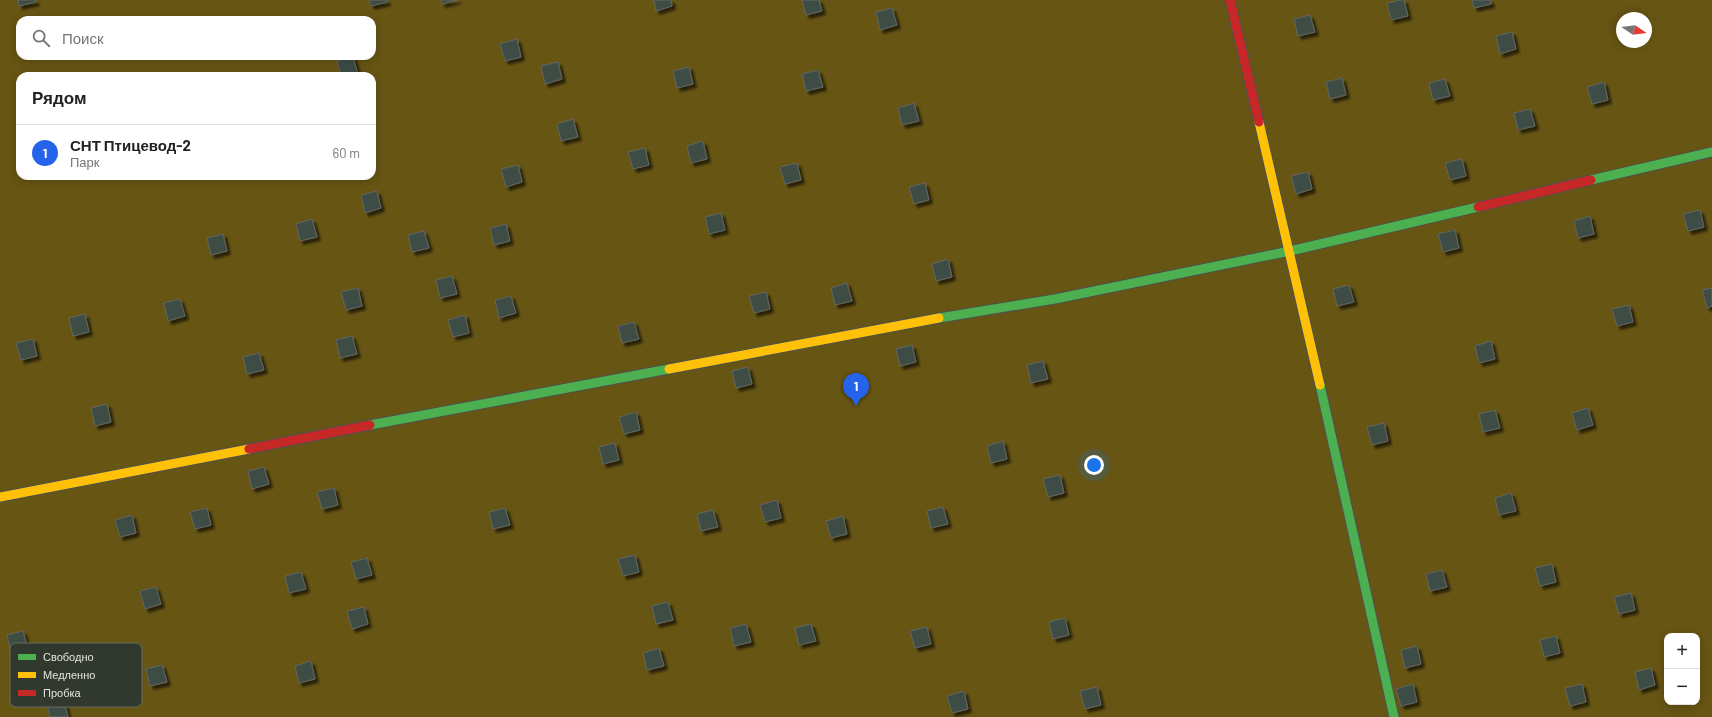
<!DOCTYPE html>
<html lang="ru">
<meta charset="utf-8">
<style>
:root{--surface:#fff;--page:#f2f2f2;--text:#202124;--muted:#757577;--line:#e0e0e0;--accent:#2563eb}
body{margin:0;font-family:Barlow,sans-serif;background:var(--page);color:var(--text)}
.controls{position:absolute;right:12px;bottom:12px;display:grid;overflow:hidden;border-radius:8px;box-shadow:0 2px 10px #0003}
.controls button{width:36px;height:36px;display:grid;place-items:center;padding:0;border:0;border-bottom:1px solid var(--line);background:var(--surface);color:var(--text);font:20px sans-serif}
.compass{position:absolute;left:1616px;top:12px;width:36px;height:36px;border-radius:50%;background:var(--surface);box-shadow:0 2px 10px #0003;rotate:103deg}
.you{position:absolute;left:1094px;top:465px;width:14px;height:14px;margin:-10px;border:3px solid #fff;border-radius:50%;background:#1a73e8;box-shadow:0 0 0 6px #1a73e833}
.badge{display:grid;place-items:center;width:26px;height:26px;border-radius:50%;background:var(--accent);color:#fff;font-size:13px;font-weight:700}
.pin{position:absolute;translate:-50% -33px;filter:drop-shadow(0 1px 2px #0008)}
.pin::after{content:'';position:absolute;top:21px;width:14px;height:12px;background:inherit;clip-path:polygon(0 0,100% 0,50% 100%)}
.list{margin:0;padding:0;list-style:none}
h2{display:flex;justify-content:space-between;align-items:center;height:52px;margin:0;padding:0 16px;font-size:17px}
h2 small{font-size:13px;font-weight:400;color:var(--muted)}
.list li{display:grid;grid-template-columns:26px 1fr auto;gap:12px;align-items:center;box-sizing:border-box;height:56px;padding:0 16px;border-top:1px solid var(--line)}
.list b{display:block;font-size:15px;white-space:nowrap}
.list p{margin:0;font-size:13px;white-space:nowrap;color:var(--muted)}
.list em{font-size:13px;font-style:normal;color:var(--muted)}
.icon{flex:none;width:22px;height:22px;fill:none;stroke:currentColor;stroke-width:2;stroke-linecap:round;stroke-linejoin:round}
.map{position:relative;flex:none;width:1712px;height:717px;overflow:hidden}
.search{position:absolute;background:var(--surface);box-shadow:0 2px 10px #0003;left:16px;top:16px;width:360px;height:44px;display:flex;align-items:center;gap:10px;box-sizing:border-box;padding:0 14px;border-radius:12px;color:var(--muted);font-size:15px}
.panel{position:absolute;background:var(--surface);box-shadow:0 2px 10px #0003;left:16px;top:72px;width:360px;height:108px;border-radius:12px}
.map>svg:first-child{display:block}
.green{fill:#675514;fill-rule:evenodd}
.building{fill:#3e4e45;stroke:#626662;filter:url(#shadow)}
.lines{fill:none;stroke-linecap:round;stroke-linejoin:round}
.fast-casing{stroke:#4e514d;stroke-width:11}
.slow-casing{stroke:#4e514d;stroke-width:11}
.jam-casing{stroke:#4e514d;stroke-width:11}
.fast{stroke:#4caf50;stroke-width:9}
.slow{stroke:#ffc107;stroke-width:9}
.jam{stroke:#c62828;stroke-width:9}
.key{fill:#31382e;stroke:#666c63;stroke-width:1}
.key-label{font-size:11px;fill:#e0e5de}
</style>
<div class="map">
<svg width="1712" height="717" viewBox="0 0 1712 717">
<defs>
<filter id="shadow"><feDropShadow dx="3.5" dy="3.5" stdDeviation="1" flood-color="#0009"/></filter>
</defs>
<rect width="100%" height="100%" fill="#323630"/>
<path class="green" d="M0,0H1712V717H0ZM1622,18H1646V42H1622ZM20,20H372V56H20ZM20,76H372V176H20ZM1667,636H1697V702H1667Z"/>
<path class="building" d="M18,0H35L36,2L19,6Z
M369,0H387V2L371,6Z
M441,0H458L442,4Z
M654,0H671L672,6L656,11Z
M802,0H819L822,11L806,15Z
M1400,0H1404L1408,16L1391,20L1387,3Z
M1472,0H1490L1491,4L1474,8Z
M892,8L897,25L880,30L876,12Z
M1310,15L1315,32L1298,36L1294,19Z
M1512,32L1516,49L1500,54L1496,36Z
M517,39L521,57L505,61L500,44Z
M353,57L358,74L341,76L337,61Z
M558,62L562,79L545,84L541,66Z
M689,67L693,84L677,88L673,71Z
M818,70L823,87L806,91L802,74Z
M1342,78L1346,95L1330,99L1326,82Z
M1445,79L1450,96L1433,100L1429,83Z
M1604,82L1608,100L1592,104L1587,87Z
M914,103L919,121L902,125L898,108Z
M1530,109L1535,126L1518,130L1514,113Z
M573,119L578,137L561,141L557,124Z
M703,141L707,159L691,163L687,146Z
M645,148L649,165L633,169L628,152Z
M1462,159L1466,176L1450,180L1445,163Z
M797,163L801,180L785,184L780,167Z
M518,165L522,182L506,187L501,169Z
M1308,172L1312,189L1296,194L1291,176Z
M925,183L929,200L914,204L909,187Z
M377,191L381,208L365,213L361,195Z
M1700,210L1704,227L1688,231L1683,214Z
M721,213L725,230L709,234L705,217Z
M1590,216L1594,234L1578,238L1574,221Z
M312,219L317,237L300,241L296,224Z
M506,224L510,241L494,245L490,228Z
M1455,230L1459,248L1443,252L1438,234Z
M424,231L429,248L412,252L408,235Z
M223,234L227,251L211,255L207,238Z
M948,259L952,277L936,281L932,264Z
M452,276L457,294L440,298L436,280Z
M847,283L852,301L835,305L831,288Z
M1349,285L1354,302L1337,306L1333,289Z
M358,288L362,306L346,310L341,292Z
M1712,288V306L1707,308L1702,290Z
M766,292L770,309L754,313L749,296Z
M511,296L516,313L499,318L495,300Z
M180,299L185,316L168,321L164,303Z
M1629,305L1633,322L1617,326L1612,309Z
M85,314L89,332L73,336L69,318Z
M465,315L469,333L453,337L448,320Z
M634,322L639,339L622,343L618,326Z
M352,336L357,354L340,358L336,340Z
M33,339L37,356L21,360L16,343Z
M1491,341L1495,359L1479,363L1475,346Z
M912,345L916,362L900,366L896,349Z
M259,353L264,370L247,374L243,357Z
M1043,361L1048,379L1031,383L1027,365Z
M748,367L752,384L736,388L732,371Z
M107,404L111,422L95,426L91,408Z
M1588,408L1593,425L1577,430L1572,413Z
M1495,410L1500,428L1483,432L1479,414Z
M636,412L640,430L624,434L619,417Z
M1384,423L1388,441L1372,445L1367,427Z
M1003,441L1007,459L991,463L987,446Z
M615,443L619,460L603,464L599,447Z
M264,467L269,484L252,489L248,471Z
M1060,475L1064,493L1048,497L1043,479Z
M334,488L338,505L322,509L317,492Z
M1511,493L1516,511L1499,515L1495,498Z
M777,500L781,518L765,522L760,505Z
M943,507L948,524L931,528L927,511Z
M207,508L211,525L195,529L190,512Z
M505,508L510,525L493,529L489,512Z
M713,510L718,527L701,531L697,514Z
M132,515L136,533L120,537L115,520Z
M843,516L847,534L831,538L826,521Z
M635,555L639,572L623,576L618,559Z
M367,558L372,575L356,579L351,562Z
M1552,564L1556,582L1540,586L1535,568Z
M1442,570L1447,587L1430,591L1426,574Z
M301,572L306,589L289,593L285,576Z
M156,587L161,604L145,609L140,591Z
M1631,593L1635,610L1619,614L1614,597Z
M668,602L673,620L656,624L652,606Z
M364,607L368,624L352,629L347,611Z
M1065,618L1069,635L1053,639L1049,622Z
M746,624L751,642L734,646L730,628Z
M811,624L816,641L799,645L795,628Z
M927,627L931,644L915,648L910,631Z
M23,631L28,649L11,653L7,635Z
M1556,636L1560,653L1544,657L1540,640Z
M1417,646L1421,664L1405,668L1401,650Z
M659,648L664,666L647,670L643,653Z
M311,661L315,679L299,683L295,666Z
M162,665L167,682L150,686L146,669Z
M1651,668L1655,685L1639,690L1635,672Z
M1413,684L1417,702L1401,706L1396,689Z
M1582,684L1586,702L1570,706L1565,688Z
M1097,687L1101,705L1085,709L1080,691Z
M964,691L968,709L952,713L947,696Z
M64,701L68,717H50L47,705Z"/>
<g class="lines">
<g class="fast-casing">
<path id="fast" d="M1591,180L1712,152
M939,318L1055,299L1290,251L1478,207
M1320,385L1394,717
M370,425L669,369"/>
</g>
<g class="slow-casing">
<path id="slow" d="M1259,122L1320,385
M669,369L939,318
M0,497L249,449"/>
</g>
<g class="jam-casing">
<path id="jam" d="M1230,0L1259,122
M1478,207L1591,180
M249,449L370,425"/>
</g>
<use href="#fast" class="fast"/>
<use href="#slow" class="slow"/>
<use href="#jam" class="jam"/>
</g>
<rect x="10" y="643" width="132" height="64" rx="6" class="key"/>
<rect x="18" y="654" width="18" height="6" fill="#4caf50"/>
<rect x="18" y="672" width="18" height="6" fill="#ffc107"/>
<rect x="18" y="690" width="18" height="6" fill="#c62828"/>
<g class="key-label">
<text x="43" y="661">Свободно</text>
<text x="43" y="679">Медленно</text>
<text x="43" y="697">Пробка</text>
</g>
</svg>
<div class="controls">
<button>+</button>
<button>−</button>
</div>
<svg class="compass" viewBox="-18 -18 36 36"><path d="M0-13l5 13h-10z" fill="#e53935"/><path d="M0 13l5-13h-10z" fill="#757577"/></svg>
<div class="you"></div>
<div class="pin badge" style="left:856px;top:406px">1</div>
<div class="search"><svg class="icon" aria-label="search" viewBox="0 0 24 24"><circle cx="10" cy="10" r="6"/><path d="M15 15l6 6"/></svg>Поиск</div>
<section class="panel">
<h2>Рядом<small></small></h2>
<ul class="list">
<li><span class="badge">1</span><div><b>СНТ Птицевод-2</b><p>Парк</p></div><em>60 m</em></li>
</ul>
</section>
</div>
